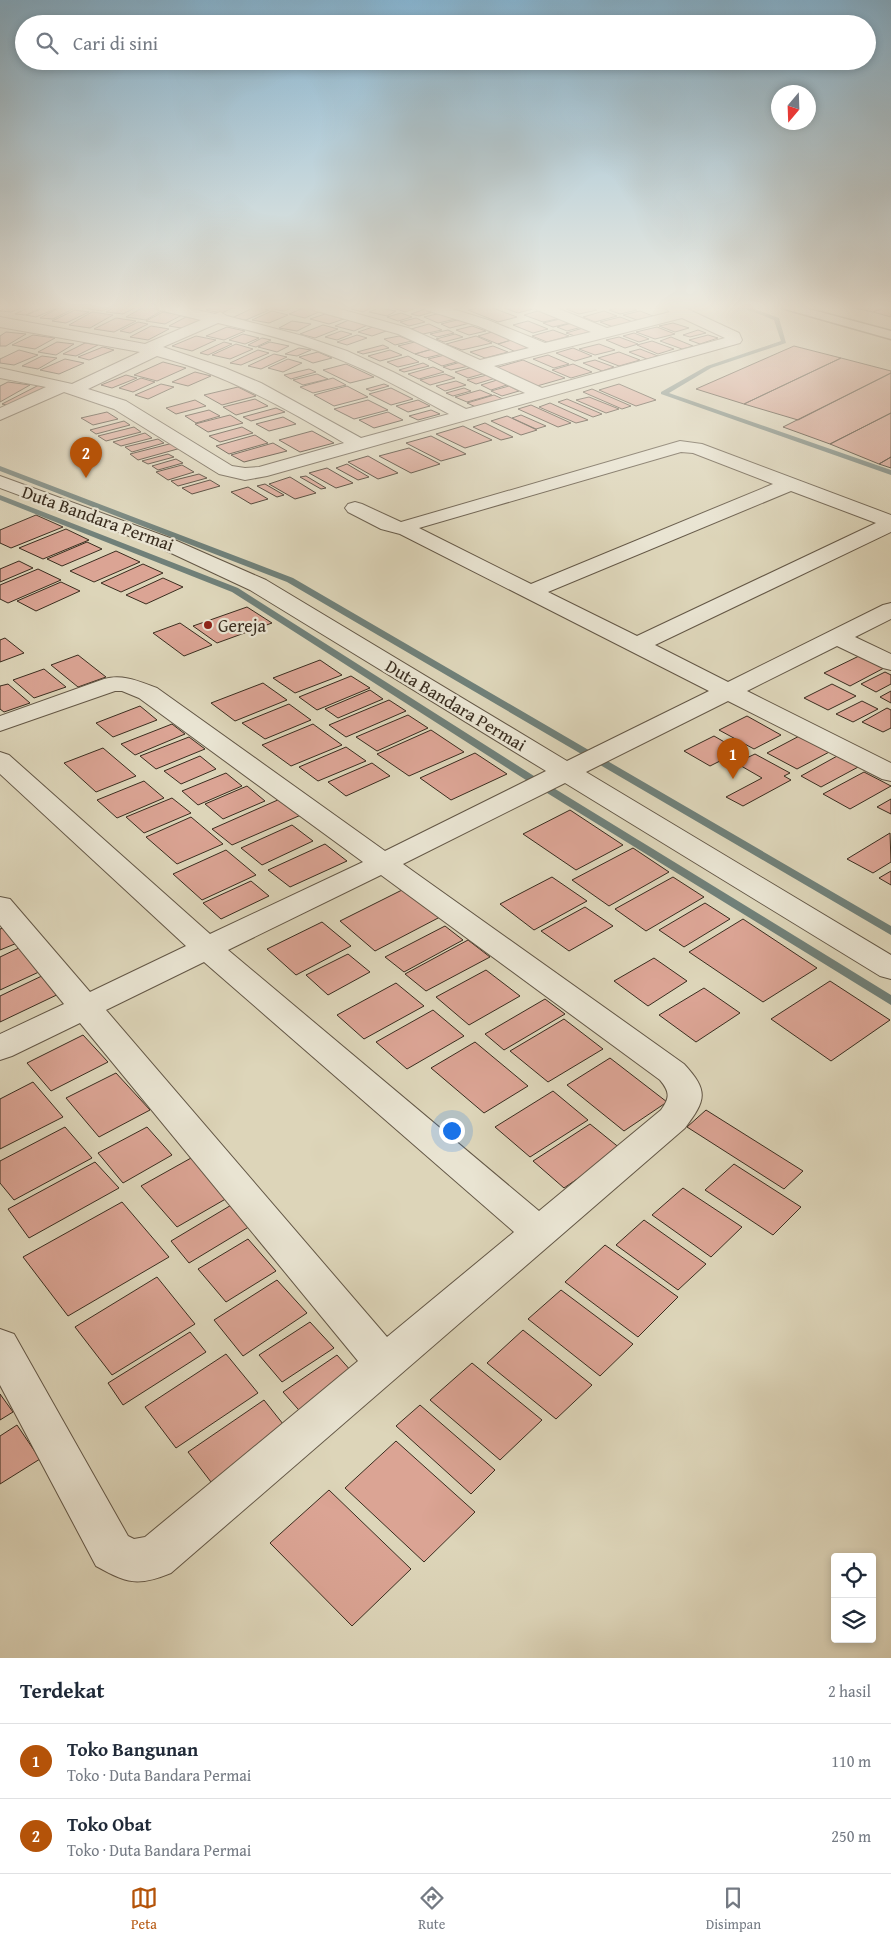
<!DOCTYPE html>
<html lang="id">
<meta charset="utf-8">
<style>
:root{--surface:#fff;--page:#f2f2f3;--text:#1f2937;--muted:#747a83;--line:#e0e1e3;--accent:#b45309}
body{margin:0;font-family:"Gentium Book Plus",serif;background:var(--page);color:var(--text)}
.controls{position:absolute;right:15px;bottom:15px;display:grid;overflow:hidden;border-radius:5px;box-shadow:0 2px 8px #0003}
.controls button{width:45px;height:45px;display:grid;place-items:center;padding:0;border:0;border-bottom:1px solid var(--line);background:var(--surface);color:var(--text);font:25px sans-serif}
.compass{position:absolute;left:771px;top:85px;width:45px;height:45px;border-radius:50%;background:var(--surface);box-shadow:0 2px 8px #0003;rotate:199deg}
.you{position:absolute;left:451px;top:1130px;width:18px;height:18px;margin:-12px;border:4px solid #fff;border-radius:50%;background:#1a73e8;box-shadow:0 0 0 8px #1a73e833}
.badge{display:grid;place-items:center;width:32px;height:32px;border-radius:50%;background:var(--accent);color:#fff;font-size:16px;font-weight:700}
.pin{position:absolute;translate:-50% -41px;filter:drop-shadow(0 1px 2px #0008)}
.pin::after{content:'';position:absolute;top:26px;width:18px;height:15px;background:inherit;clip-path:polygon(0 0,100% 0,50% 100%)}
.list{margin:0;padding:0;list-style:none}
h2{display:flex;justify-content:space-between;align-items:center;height:65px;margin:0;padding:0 20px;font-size:21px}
h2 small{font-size:16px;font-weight:400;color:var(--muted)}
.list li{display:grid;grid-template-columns:32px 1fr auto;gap:15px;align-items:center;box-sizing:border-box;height:75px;padding:0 20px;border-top:1px solid var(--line)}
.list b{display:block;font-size:19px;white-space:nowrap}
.list p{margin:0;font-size:16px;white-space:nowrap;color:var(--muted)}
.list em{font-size:16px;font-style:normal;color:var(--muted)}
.icon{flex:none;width:28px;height:28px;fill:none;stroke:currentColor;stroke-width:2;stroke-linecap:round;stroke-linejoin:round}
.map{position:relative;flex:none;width:891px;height:1658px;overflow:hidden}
.search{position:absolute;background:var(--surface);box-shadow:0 2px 8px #0003;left:15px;right:15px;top:15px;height:55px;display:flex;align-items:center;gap:12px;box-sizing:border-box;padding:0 18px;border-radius:28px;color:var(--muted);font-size:19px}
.sheet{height:215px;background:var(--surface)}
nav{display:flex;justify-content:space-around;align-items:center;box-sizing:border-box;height:70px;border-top:1px solid var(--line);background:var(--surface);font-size:14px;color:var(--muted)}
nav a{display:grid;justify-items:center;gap:2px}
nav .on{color:var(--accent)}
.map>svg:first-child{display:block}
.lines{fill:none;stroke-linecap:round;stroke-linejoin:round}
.stream{fill:#708079;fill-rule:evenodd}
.building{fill:#dba494;stroke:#3a2d1f}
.lane-casing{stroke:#635746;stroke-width:3}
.street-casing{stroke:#635746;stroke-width:2}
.lane{fill:#e9e4d2;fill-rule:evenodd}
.street{fill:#e9e4d2;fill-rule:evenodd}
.poi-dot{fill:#8f2418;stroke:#e9e4d2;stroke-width:2}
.labels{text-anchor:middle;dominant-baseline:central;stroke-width:4.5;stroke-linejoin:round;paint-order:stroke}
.street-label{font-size:18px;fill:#3a2d1f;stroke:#e9e4d2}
.poi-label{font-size:18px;fill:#3a2d1f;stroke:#e9e4d2;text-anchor:start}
</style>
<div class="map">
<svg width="891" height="1658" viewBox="0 0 891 1658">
<rect width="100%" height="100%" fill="#ddd5b9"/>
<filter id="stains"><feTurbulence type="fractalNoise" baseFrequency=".004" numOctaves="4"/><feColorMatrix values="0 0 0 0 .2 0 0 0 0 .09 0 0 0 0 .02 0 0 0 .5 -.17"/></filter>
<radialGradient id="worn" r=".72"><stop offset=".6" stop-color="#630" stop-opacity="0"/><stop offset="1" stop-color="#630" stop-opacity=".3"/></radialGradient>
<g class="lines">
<path class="stream" d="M741,307H749L779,318L786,343L711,368L669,393L891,470V475L661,394V392L707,366L781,341L774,320Z
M0,466L293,578L891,926V935L287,582L0,471Z
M0,495L238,588L534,776L891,995V1005L526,780L232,592L0,500Z"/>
</g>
<path class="building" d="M7,307H23L11,312L0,311Z
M30,307H43L26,315L15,314Z
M46,307H60L36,317L26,315Z
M60,307L73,309L53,319L40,318Z
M92,307H111L102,311L88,309Z
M115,307H136L123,314L106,312Z
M144,307L163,310L146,320L126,317Z
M213,307H234L222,313L206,310Z
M255,307L269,310L246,320L232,318Z
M262,307H294L284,311Z
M306,307L321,311L305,318L289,314Z
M355,307H373L363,312L351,309Z
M391,307H419L405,312Z
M482,307H490L517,317L498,322L468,310Z
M502,307H531L536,308L518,313Z
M576,307H588L597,310L579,314L566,309Z
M621,307H629L637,310L620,314L609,310Z
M850,307H886L873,312Z
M886,307H891V317L873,312Z
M379,308L396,311L387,316L369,312Z
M425,309L433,312L419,316L411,314Z
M75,310L89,312L66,323L52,321Z
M541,310L561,318L543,322L524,315Z
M272,311L288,315L269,323L252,320Z
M604,311L617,316L595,322L583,317Z
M640,311L653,316L637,320L623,315Z
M92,312L113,315L90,328L69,325Z
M163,312L182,315L165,324L146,321Z
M401,313L412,317L398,321L387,317Z
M441,313L456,319L438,323L424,317Z
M325,314L344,319L329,324L310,319Z
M186,317L204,321L187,329L169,326Z
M620,317L633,322L613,327L600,322Z
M116,318L136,321L114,332L94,329Z
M416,318L425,322L409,326L400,322Z
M351,319L370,324L354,331L335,326Z
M461,319L470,323L450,328L441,324Z
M560,319L570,323L553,327L543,323Z
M292,321L311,324L297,331L279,328Z
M528,321L548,329L533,333L513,325Z
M138,322L148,324L130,333L120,331Z
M572,323L582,327L567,331L557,327Z
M673,323L689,328L675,332L659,326Z
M429,324L442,330L423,334L411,329Z
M323,325L338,329L315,338L300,334Z
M379,325L392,329L372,336L358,332Z
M151,326L169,329L148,340L130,337Z
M472,326L486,331L469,335L456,330Z
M227,327L245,331L224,340L206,336Z
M657,327L675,334L655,339L636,332Z
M583,328L592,331L575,336L566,333Z
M448,330L454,333L437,337L430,334Z
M553,330L569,336L547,342L532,336Z
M698,330L706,333L690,337L683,335Z
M341,331L352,334L337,340L325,337Z
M6,332L26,334L6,346H0V336Z
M492,332L511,340L498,344L478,336Z
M634,333L649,339L639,342L623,336Z
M243,334L259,338L245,344L229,340Z
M455,334L463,337L444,342L436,339Z
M33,335L55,338L35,349L12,345Z
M357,335L367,338L347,345L337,342Z
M708,335L718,338L700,344L689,340Z
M196,336L216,340L192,351L172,346Z
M399,336L412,341L395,345L384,339Z
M476,336L492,343L462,350L446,344Z
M619,337L638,344L625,348L606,340Z
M671,337L693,346L682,349L660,341Z
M262,338L271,340L256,347L248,345Z
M515,339L534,347L516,352L498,344Z
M419,341L436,348L415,354L398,346Z
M652,341L674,349L658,354L637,345Z
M57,342L74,344L56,355L38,352Z
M224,342L232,344L208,355L200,353Z
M270,342L289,346L277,352L258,347Z
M85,343L98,345L76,356L63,354Z
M236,344L253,349L230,359L212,355Z
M599,344L615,350L595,355L579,349Z
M383,345L389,348L363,354L357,352Z
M493,346L508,352L485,358L470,352Z
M794,346L841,358L744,404L696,389Z
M103,347L114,350L89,360L78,357Z
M299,348L311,350L297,356L285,354Z
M436,348L447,353L426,358L415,354Z
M573,348L592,356L575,361L556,353Z
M640,349L658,356L647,359L629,352Z
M19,350L38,355L14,365L0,363V359Z
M258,350L269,353L241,365L230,363Z
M390,350L402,355L380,361L368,356Z
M318,352L332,358L313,363L299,357Z
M619,352L640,360L619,366L598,358Z
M274,354L287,357L261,369L248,366Z
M445,355L460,361L442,366L428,359Z
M548,355L569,364L554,368L533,359Z
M42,356L57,358L38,369L22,366Z
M408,356L419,362L398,367L387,362Z
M841,358L891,371V373L798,420L744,404Z
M65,359L84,363L59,374L40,370Z
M288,359L302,363L283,372L268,368Z
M523,360L565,378L537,386L495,368Z
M595,360L614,367L602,371L583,363Z
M163,362L186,368L157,381L134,375Z
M461,362L469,366L451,370L443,367Z
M423,363L429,366L404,372L399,370Z
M346,364L374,377L350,383L323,370Z
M573,364L592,372L571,378L552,370Z
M433,367L444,372L419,379L408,374Z
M473,367L486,373L468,378L455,372Z
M309,369L316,372L291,379L284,375Z
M195,372L211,376L188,386L172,382Z
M891,373V413L830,444L783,427Z
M317,374L328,379L303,385L293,380Z
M445,374L455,378L430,385L420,380Z
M126,375L137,378L112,388L101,385Z
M487,375L496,378L476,384L467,380Z
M141,378L155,382L133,392L119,388Z
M333,378L346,385L313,393L300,387Z
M497,380L507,385L491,390L481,385Z
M456,381L466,385L445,391L436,386Z
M8,382L30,385L0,402V386Z
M161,384L174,387L148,399L135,395Z
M384,384L389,386L371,391L366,389Z
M619,384L656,400L636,406L599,390Z
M39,385L52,388L16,407L2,404Z
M347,386L368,397L334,406L314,395Z
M509,386L519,391L502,396L491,391Z
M238,387L256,396L222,405L204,395Z
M391,388L413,399L391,405L369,394Z
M464,388L471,391L453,396L446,393Z
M592,389L631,406L622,409L583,392Z
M480,390L492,395L467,402L455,397Z
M494,395L505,400L478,408L467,403Z
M589,397L619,409L606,413L576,400Z
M255,399L268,406L236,415L223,407Z
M567,399L602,414L593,417L558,402Z
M195,400L206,406L176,414L166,408Z
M368,400L388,410L354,419L334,409Z
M418,400L430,406L408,412L396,406Z
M550,403L588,420L576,423L539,407Z
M531,405L571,423L558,427L518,409Z
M276,408L285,412L251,421L243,417Z
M209,410L220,416L196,423L185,416Z
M431,410L440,414L418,420L409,416Z
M107,412L118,419L93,425L81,418Z
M388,412L403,420L374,428L359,420Z
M891,413V457L879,464L830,444Z
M230,415L243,423L208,432L195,424Z
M521,415L546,426L536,429L512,418Z
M507,416L537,430L521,435L491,421Z
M283,417L296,424L269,431L256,424Z
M124,421L130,425L96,434L90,430Z
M485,423L513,437L501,440L473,427Z
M463,426L492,440L465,448L436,434Z
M134,427L141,432L106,441L98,436Z
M242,427L253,433L220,442L209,436Z
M312,431L334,443L300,452L279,440Z
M145,433L152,438L121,446L113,442Z
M255,435L268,443L229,454L216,446Z
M431,436L466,454L441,461L406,443Z
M158,439L164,443L132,452L125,447Z
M173,443L181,448L138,460L130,454Z
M273,443L287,451L244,462L231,455Z
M409,448L440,464L411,473L379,456Z
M168,454L174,457L148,464L142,461Z
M368,456L398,473L378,479L348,462Z
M891,457V468L879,464Z
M176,459L183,463L158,470L152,466Z
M347,464L369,477L358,480L336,468Z
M182,465L194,472L168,480L156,472Z
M327,468L353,483L336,488L309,473Z
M199,474L207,478L178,486L171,481Z
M306,476L326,488L321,489L300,477Z
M290,477L316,493L295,499L269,484Z
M210,480L220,486L192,494L182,488Z
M265,484L284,495L277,497L257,486Z
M248,487L268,499L251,504L231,492Z
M36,515L63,527L11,548L0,543V530Z
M66,529L89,540L43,559L19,548Z
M87,542L102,549L62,566L47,559Z
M116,551L140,562L94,582L70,571Z
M19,561L33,568L0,582V569Z
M143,564L163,573L121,592L101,583Z
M38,569L61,580L8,603L0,599V585Z
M163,578L183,587L146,604L126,595Z
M61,582L80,591L36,611L17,601Z
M247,607L272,623L217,643L193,626Z
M180,623L212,645L184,656L153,633Z
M5,638L24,653L0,662V640Z
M78,655L106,677L78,687L51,665Z
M859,656L884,668L850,686L824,673Z
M320,660L342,675L295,693L273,678Z
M44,669L66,687L34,698L13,680Z
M885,672L891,675V684L876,692L861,684Z
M351,676L370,688L317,710L299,697Z
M263,683L287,700L235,721L211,703Z
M8,684L30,703L4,712L0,709V686Z
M832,684L856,696L828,710L804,698Z
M370,690L383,699L338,718L325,709Z
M891,691V703L880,697Z
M389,700L406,711L346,737L329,725Z
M862,701L878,709L853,722L836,714Z
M289,704L311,720L265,739L242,723Z
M140,706L157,720L113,737L96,723Z
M887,708L891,710V728L883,732L862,722Z
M408,715L428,728L377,751L356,737Z
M747,716L781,735L754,749L719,730Z
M172,724L185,734L135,755L121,744Z
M313,724L342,745L291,766L262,745Z
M431,730L464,752L409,776L377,754Z
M805,733L835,749L797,769L767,753Z
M714,736L740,751L710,766L684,751Z
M189,737L205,749L156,769L140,756Z
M346,747L366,761L318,781L299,767Z
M103,748L136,776L96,792L64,763Z
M475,753L507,774L451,800L420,778Z
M755,754L790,773L784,776L791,780L743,806L726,797L762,778L736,763Z
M839,755L860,766L821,787L801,776Z
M200,756L216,769L181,784L164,771Z
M372,763L390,776L346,796L328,782Z
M864,772L891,786L850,809L823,794Z
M226,773L242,786L198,805L182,791Z
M144,781L164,798L117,818L97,800Z
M247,786L265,801L223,819L205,804Z
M172,798L191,813L144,833L126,817Z
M280,799L301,815L232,845L212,829Z
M891,799V814L877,807Z
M570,810L623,845L576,870L523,834Z
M191,817L223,844L177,864L146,837Z
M292,825L313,841L262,865L241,848Z
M890,833L891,862L873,873L847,859Z
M325,844L347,861L290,887L268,870Z
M633,848L669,872L609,906L572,880Z
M226,850L256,875L202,900L173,874Z
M891,871V885L879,878Z
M552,877L587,901L534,930L500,904Z
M673,877L704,897L646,931L615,909Z
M251,881L269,896L221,919L203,903Z
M404,889L440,917L375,951L340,921Z
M705,903L730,919L684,947L659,930Z
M585,907L613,926L569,951L541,931Z
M743,919L817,968L763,1002L689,952Z
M322,922L351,946L296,975L267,949Z
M8,926L22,941L0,950V929Z
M445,926L463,940L404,972L385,957Z
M468,940L490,957L426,991L405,974Z
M19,948L41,971L0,990V957Z
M348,954L370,972L328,995L306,975Z
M654,958L687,981L648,1006L614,981Z
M486,970L520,996L469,1025L436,997Z
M48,973L65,991L0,1022V996Z
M830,981L890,1020L831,1061L771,1019Z
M396,983L424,1006L364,1039L337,1015Z
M704,988L740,1013L696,1042L659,1015Z
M545,999L565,1014L504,1050L485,1034Z
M433,1010L464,1036L407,1069L376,1042Z
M564,1019L603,1049L548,1082L510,1051Z
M83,1035L108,1062L51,1091L27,1063Z
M475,1042L528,1086L484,1113L431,1068Z
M610,1058L667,1102L624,1131L567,1085Z
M116,1073L150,1110L99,1137L66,1098Z
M33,1082L63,1117L0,1149V1099Z
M553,1091L588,1120L530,1157L495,1127Z
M706,1110L803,1171L784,1189L687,1127Z
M590,1124L621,1149L564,1188L533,1161Z
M65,1127L92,1158L14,1200L0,1183V1161Z
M147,1127L172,1155L123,1183L98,1153Z
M200,1153L236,1193L177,1227L141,1186Z
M95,1162L119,1188L29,1238L8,1209Z
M734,1164L801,1207L773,1235L705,1190Z
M683,1188L742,1227L711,1257L652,1215Z
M122,1202L169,1257L68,1316L23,1257Z
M233,1204L252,1225L189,1263L171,1241Z
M644,1220L706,1264L678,1290L616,1245Z
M248,1239L276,1271L226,1302L198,1269Z
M605,1245L678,1297L638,1337L565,1282Z
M157,1277L195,1324L112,1375L75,1327Z
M277,1280L307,1313L243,1356L214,1320Z
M561,1290L633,1344L600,1376L528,1319Z
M310,1322L334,1348L282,1382L259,1355Z
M523,1330L592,1385L556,1419L487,1363Z
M190,1332L206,1352L123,1405L108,1383Z
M226,1354L258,1393L176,1448L145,1407Z
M337,1355L359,1380L305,1417L283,1392Z
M472,1363L542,1420L500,1460L430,1400Z
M0,1394L13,1412L0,1420Z
M264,1400L287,1429L211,1482L188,1452Z
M420,1405L495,1470L471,1494L396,1426Z
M17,1425L40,1459L0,1484V1436Z
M396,1441L475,1512L424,1562L345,1488Z
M329,1490L411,1569L352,1626L270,1543Z"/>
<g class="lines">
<g class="lane-casing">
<path id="lane" d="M783,307H801L891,331V339L785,309Z"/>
</g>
<g class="street-casing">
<path id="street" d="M157,307H183L215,314L220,312L227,316L303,336L347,351L393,372L466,409L525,393L398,334L313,310L311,307H333L408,328L480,360L529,348L478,326L426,310L424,307H446L488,320L545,343L591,332L537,310L535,307H554L607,328L670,312L664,307H683L739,333L742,340L740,343L267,476L245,480L219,474L114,409L64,392L0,420V408L46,387L0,378V368L72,384L140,352L0,327V317L145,344L201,320L159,310ZM682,318L725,338L542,388L494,366ZM218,323C258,332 298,342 336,358C375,373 412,394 449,414L361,438L261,383L225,368L163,347ZM157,356C224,374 284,407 344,443L259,467L245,468L232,466L126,401L88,389Z
M680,441L702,444L891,515V532L655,645L728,682L883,605L891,603V619L855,637L891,654V670L883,668L837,646L747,691L891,763V781L882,779L728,701L586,772L891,955V979L880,976L565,783L403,864L684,1064C709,1091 706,1100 685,1128L171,1573C137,1587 127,1583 96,1566L0,1385V1329L14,1334L128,1536L134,1539L145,1537L358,1361L80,1023L12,1056L0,1060V1034L64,1004L0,925V897L10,899L90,992L186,946L0,774V752L9,755L210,934L363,862L139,698L122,691H115L0,731V716L104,679C123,674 138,681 157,688L385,851L546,771L250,590L156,546L0,488V476L170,538L266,580L567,761L709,691L400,534L381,529L348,512L345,508L348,504L355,502L362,504L401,522ZM681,452L693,453L773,484L531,584L419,528ZM791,491L876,523L637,636L548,592ZM381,875L660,1080C670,1092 670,1098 661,1110L539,1211L228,950ZM204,962L514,1232L387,1337L106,1010Z"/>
</g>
<use href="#lane" class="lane"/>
<use href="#street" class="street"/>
</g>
<linearGradient id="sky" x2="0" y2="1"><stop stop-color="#86b6d4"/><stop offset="0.57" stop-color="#f0ece0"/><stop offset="1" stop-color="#f0ece0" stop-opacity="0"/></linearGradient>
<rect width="891" height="539" fill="url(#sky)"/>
<circle class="poi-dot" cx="208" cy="625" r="5"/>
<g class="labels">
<g class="street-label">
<text transform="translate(98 518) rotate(20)">Duta Bandara Permai</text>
<text transform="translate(456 705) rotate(31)">Duta Bandara Permai</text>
</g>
<g class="poi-label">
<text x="218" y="625">Gereja</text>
</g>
</g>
<rect width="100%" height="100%" filter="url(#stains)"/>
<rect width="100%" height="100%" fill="url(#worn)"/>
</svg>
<div class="controls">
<button><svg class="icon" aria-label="locate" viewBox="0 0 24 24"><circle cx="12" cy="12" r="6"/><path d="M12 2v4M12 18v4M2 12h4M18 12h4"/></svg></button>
<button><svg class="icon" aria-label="layers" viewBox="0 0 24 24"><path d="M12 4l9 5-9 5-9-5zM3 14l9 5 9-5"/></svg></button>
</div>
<svg class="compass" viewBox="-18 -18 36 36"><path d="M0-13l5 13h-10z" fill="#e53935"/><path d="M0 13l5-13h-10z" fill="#747a83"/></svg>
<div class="you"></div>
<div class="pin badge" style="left:733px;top:779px">1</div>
<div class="pin badge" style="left:86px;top:478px">2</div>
<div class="search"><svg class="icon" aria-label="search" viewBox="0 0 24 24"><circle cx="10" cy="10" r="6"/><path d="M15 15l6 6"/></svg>Cari di sini</div>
</div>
<section class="sheet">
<h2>Terdekat<small>2 hasil</small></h2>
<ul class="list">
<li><span class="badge">1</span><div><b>Toko Bangunan</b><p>Toko · Duta Bandara Permai</p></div><em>110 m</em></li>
<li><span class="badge">2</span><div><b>Toko Obat</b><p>Toko · Duta Bandara Permai</p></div><em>250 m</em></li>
</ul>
</section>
<nav>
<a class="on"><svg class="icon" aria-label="map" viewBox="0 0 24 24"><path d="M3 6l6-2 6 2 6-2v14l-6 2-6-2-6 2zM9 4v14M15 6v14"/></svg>Peta</a>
<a><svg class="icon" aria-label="directions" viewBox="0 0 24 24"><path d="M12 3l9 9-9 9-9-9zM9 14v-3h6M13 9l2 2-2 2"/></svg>Rute</a>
<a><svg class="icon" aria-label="saved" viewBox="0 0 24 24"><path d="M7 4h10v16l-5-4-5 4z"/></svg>Disimpan</a>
</nav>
